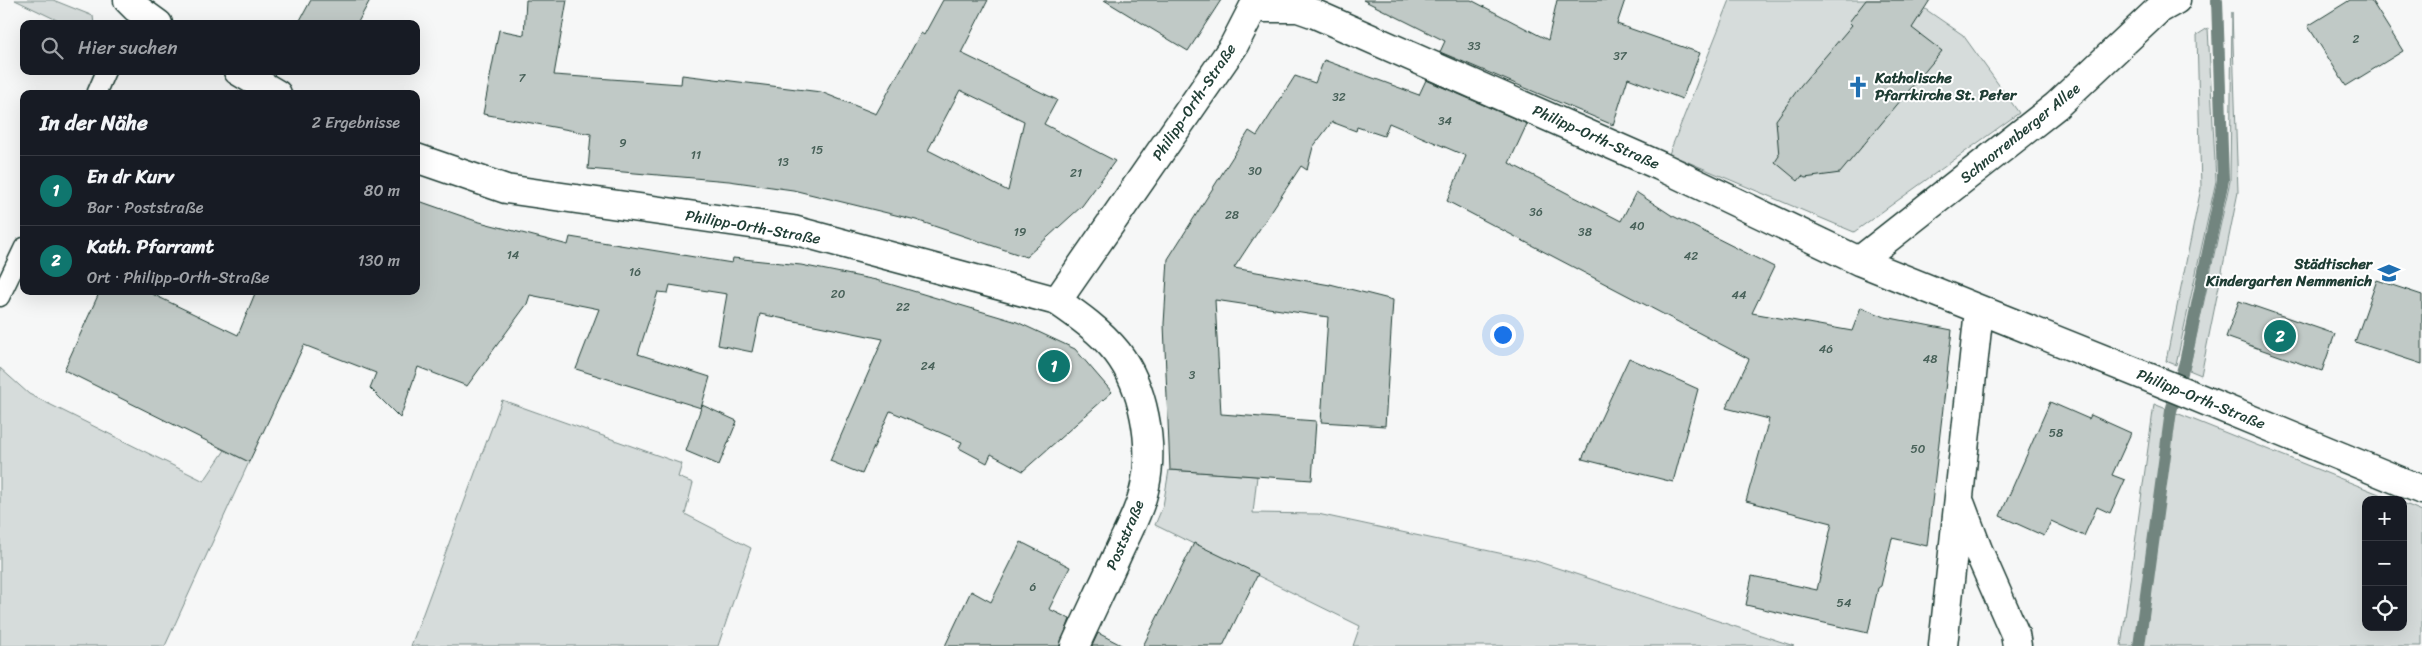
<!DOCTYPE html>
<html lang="de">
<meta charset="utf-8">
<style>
:root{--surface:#171b24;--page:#242831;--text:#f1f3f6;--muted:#9ea1a6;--line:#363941;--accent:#0f766e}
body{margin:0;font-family:Sriracha,sans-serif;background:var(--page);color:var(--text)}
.controls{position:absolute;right:15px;bottom:15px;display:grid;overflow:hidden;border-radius:10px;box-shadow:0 5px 20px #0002}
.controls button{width:45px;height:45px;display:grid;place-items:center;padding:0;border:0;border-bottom:1px solid var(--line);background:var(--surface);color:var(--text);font:25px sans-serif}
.you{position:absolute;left:1502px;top:334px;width:18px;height:18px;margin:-12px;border:4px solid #fff;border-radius:50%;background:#1a73e8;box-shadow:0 0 0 8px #1a73e833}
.badge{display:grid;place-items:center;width:32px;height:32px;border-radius:50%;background:var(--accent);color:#fff;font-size:16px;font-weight:700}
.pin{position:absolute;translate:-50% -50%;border:2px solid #fff;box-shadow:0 1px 5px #0006}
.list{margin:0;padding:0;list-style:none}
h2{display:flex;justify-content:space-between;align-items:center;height:65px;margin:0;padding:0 20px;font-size:21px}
h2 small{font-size:16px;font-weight:400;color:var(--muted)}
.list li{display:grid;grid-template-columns:32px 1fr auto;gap:15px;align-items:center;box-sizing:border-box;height:70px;padding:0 20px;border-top:1px solid var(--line)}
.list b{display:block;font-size:19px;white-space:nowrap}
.list p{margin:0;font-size:16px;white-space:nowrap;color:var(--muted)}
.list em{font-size:16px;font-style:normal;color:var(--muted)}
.icon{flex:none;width:28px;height:28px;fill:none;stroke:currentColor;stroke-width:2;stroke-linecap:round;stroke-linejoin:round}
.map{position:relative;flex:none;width:2422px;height:646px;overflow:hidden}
.search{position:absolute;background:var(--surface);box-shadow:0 5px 20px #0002;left:20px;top:20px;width:400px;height:55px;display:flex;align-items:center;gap:12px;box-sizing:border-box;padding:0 18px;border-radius:10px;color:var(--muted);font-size:19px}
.panel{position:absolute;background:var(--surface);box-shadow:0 5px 20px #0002;left:20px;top:90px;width:400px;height:205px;border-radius:10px}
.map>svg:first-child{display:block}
.green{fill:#d6dcdb;stroke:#7a8c88}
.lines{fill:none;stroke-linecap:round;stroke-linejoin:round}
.stream{stroke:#72857f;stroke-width:12}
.building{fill:#c0c9c6;stroke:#1f3d34;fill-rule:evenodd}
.lane-casing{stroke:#1f3d34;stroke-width:21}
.street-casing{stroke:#1f3d34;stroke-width:31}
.lane{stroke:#fff;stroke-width:18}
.street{stroke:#fff;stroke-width:28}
.labels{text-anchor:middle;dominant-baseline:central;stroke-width:4;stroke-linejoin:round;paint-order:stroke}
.number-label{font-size:12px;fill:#476058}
.poi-label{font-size:15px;font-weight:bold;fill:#1f3d34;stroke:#fff;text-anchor:start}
.street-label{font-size:15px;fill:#1f3d34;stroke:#fff}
</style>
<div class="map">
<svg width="2422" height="646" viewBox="0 0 2422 646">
<rect width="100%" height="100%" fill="#f6f7f7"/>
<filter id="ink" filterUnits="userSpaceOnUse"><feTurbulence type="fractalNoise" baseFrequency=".02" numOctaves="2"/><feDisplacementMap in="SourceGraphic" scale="10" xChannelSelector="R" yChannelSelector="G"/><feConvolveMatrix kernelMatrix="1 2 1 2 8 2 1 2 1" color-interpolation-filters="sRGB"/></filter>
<g filter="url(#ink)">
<path class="green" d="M15,0H53L93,16L94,24H65Z
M1730,0H1912L1963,35L2019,113L1854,232L1669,154Z
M2232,12L2238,192L2201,375L2189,370L2230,181Z
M2208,28L2216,181L2176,365L2166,361L2201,188L2197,35Z
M0,368L29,394L204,481L225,450L249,462L165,646H0Z
M502,400L682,464L678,477L693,483L685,514L751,548L718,646H411Z
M2154,404L2394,500H2366V627H2403V503L2422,511V646H2121Z
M1169,470L1257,476L1253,513L1318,514L1536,561L1794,646H1353L1360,626L1155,525L1163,506Z"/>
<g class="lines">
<path class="stream" d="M2139,646L2171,411L2185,362L2223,180L2217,0"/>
</g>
<path class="building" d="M311,0H370L357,24H298Z
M526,0H567L554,75L681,84L682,75L821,92L876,114L921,33L924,35L943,0H988L961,53L1057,100L1044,124L1115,161L1082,206L1026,257L916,220L793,190L729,181L588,169L591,134L483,114L499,30L524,35ZM960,90L1024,121L1008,191L928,150Z
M1104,0H1221L1188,51Z
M1363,0H1471L1548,40L1557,0H1625L1617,24L1700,53L1682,99L1628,78L1613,125L1440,52L1445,41Z
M1866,0H1930L1912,28L1942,51L1840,173L1805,178L1802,176L1798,181L1775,162L1779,156L1776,120L1801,85L1852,25L1849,22Z
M2350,0H2371L2403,51L2346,86L2308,26Z
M1324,60L1419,95L1426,80L1527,124L1509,163L1621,221L1636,192L1671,215L1774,267L1752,313L1852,331L1861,307L1885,317L1952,330L1927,546L1892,538L1881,586L1878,588L1868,633L1746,605L1752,576L1817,590L1832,523L1746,501L1769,419L1726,408L1749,359L1447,201L1466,156L1389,123L1384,136L1357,127L1356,131L1332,122L1313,147L1307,170L1301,166L1234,268L1330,285V284L1393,300L1385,426L1321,422L1328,317L1215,300L1221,414L1316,421L1312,480L1170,470L1164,324L1168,259L1249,131L1257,136L1295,76L1315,83Z
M416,200L476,221L568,245L570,237L732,263L733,258L801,265L876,280L1017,322L1075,349L1112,392L1023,471L991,454L987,463L959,448L962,442L890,411L862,474L830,461L883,339L760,314L752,352L718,345L727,294L670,285L668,293L658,292L638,354L710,377L701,408L576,369L599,309L530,295L527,304L467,386L418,367L400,418L370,388L376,373L304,345L249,462L64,370L100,291H146L238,335L256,291H416Z
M2377,280L2422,295V364L2355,342Z
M2239,301L2335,334L2322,371L2226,337Z
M1629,358L1698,389L1673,482L1582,459Z
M2050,402L2089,419L2091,415L2131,433L2112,475L2125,480L2110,513L2097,507L2084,536L2051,521L2044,536L2000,516Z
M702,405L737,421L719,465L686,451Z
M1021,542L1070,567L1049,609L1070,619L1060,646H945L971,591L991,602Z
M1194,543L1258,574L1223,646H1143Z
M1098,633L1123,646H1092Z"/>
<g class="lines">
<g class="lane-casing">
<path id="lane" d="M96,94L106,71
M0,297L24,247"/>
</g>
<g class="street-casing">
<path id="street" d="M128,0L136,8L158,24
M238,71L277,94
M416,158L506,189L793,230L1057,301C1079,316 1100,331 1117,352C1144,387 1154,444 1145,486C1140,510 1128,531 1118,553C1104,584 1089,615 1075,646
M1859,261L2056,106L2158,10L2176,0
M1057,301L1233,47L1253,8H1298L1315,14L1660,166L1859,261L2160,382L2422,490
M1961,505L1978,550L2015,634L2017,646
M1943,646L1979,310"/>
</g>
<use href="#lane" class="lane"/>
<use href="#street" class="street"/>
</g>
</g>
<defs>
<g id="church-bare" transform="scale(1.725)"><path d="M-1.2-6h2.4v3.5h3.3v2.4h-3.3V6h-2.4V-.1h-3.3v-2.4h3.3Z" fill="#1f6fb2" stroke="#fff" stroke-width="2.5" paint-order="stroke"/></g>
<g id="school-bare" transform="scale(1.725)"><path d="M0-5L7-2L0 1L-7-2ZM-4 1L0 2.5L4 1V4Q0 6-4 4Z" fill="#1f6fb2" stroke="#fff" stroke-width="2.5" paint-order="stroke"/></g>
</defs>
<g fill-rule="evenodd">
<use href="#church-bare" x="1858" y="87"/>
<use href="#school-bare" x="2389" y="273"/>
</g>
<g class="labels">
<g class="number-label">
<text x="2356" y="39">2</text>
<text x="1474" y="46">33</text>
<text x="1620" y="56">37</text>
<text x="522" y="78">7</text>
<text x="1339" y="97">32</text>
<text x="1445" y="121">34</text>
<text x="623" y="143">9</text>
<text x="817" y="150">15</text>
<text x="696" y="155">11</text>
<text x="783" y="162">13</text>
<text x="1255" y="171">30</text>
<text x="1076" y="173">21</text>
<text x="1536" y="212">36</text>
<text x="1232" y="215">28</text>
<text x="1637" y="226">40</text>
<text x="1020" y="232">19</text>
<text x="1585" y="232">38</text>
<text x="513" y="255">14</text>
<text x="1691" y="256">42</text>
<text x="635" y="272">16</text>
<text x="838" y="294">20</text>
<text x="1739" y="295">44</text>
<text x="903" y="307">22</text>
<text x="1826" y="349">46</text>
<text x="1930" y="359">48</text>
<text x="928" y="366">24</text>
<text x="1192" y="375">3</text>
<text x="2056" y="433">58</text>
<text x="1918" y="449">50</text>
<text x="1033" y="587">6</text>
<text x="1844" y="603">54</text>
</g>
<g class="poi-label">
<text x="1875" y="78">Katholische<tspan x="1875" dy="17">Pfarrkirche St. Peter</tspan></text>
<text x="2372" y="264" text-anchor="end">Städtischer<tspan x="2372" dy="17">Kindergarten Nemmenich</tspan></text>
</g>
<g class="street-label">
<text transform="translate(1194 102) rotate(-56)">Philipp-Orth-Straße</text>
<text transform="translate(2020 133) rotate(-39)">Schnorrenberger Allee</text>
<text transform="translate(1596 137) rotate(24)">Philipp-Orth-Straße</text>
<text transform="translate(753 227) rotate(10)">Philipp-Orth-Straße</text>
<text transform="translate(2201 399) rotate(22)">Philipp-Orth-Straße</text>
<text transform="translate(1125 535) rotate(-67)">Poststraße</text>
</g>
</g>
</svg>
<div class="controls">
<button>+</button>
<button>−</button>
<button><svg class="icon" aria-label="locate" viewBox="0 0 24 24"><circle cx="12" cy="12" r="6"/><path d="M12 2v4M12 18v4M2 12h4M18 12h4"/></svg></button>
</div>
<div class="you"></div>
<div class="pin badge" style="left:1054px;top:366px">1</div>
<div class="pin badge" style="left:2280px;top:336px">2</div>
<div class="search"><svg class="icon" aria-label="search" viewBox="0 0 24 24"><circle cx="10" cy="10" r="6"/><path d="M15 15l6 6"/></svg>Hier suchen</div>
<section class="panel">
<h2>In der Nähe<small>2 Ergebnisse</small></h2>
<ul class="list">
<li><span class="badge">1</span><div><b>En dr Kurv</b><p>Bar · Poststraße</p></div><em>80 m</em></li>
<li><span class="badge">2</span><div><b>Kath. Pfarramt</b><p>Ort · Philipp-Orth-Straße</p></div><em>130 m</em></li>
</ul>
</section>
</div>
